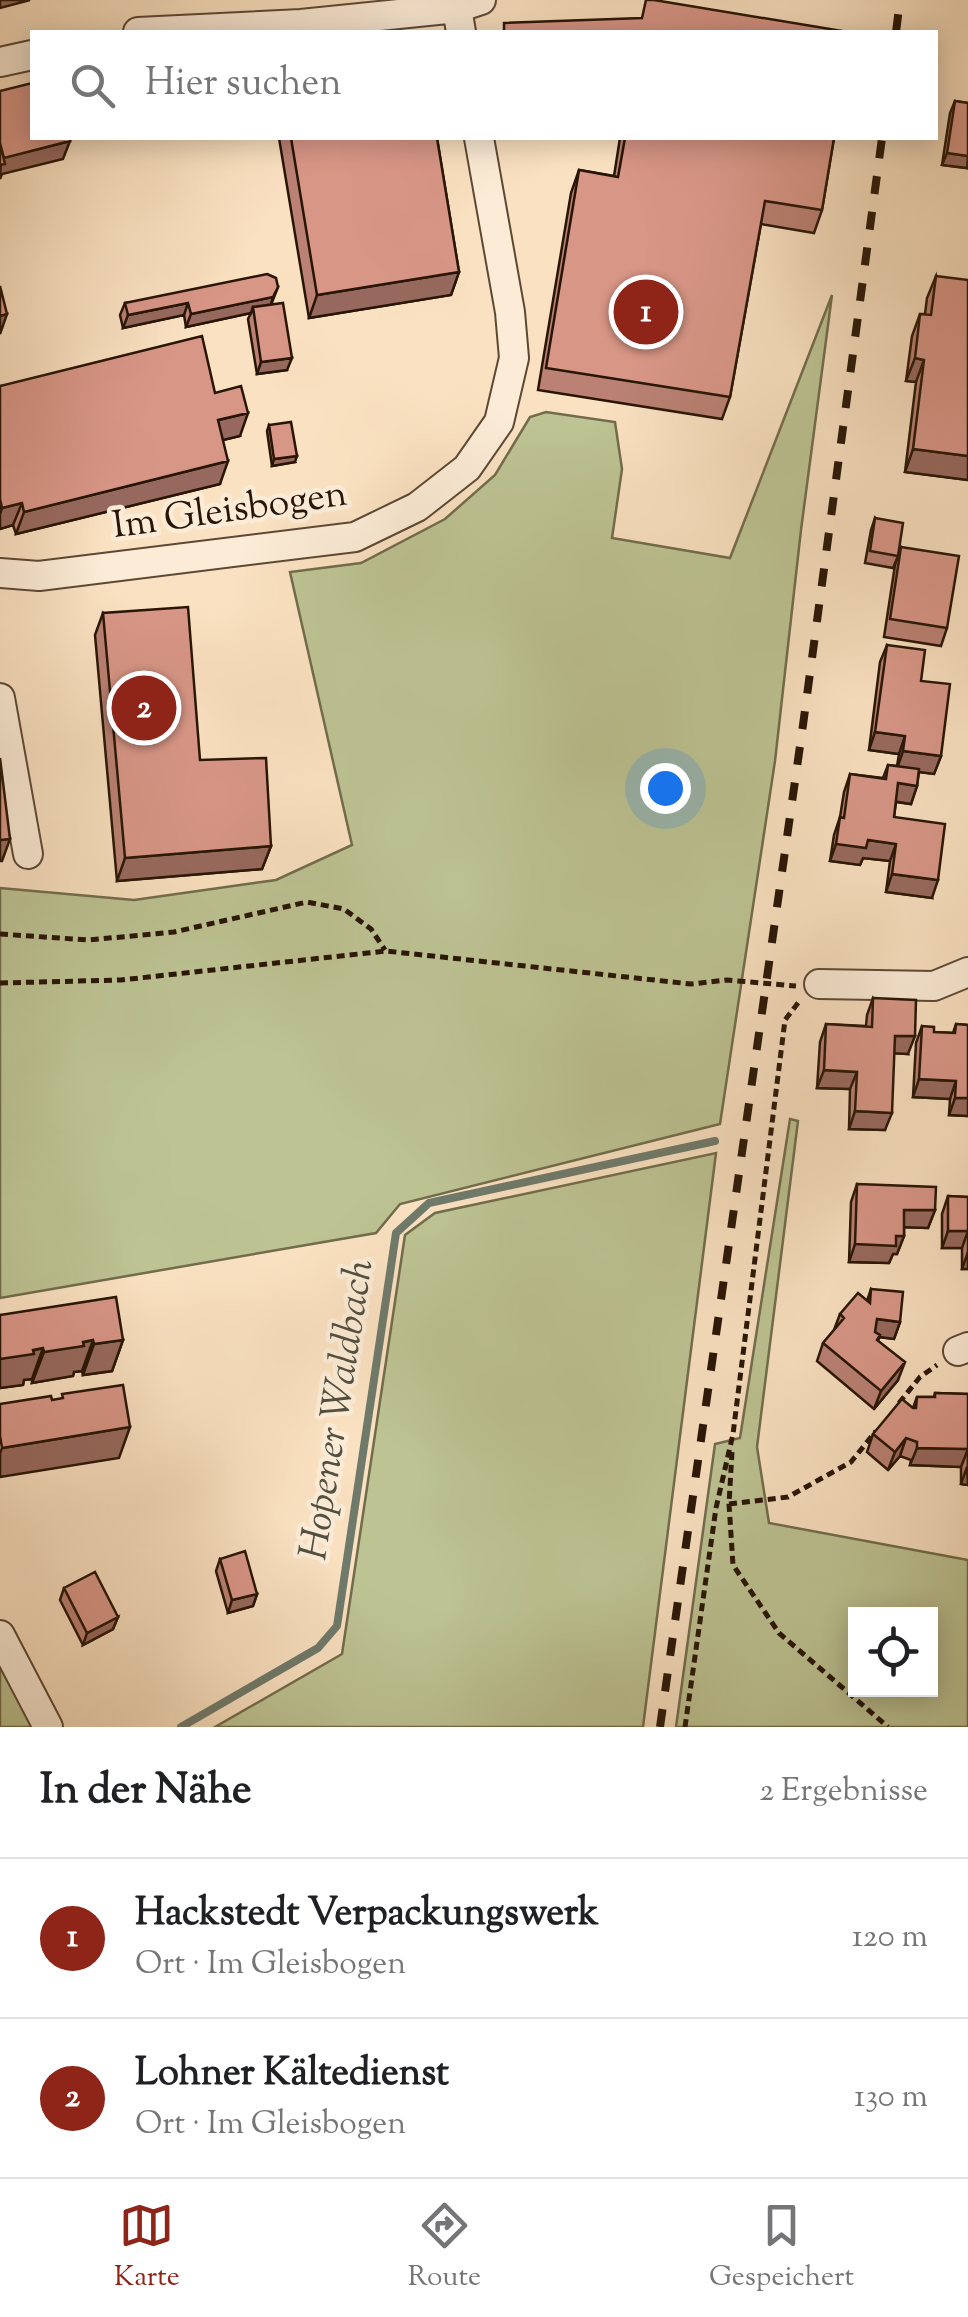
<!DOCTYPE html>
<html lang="de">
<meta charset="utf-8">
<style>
:root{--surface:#fff;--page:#f2f2f2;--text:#202124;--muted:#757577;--line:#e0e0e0;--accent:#8f2418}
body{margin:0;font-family:"Sorts Mill Goudy",serif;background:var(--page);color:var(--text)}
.controls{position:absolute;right:30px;bottom:30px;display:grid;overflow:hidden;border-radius:0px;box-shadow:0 5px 25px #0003}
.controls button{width:90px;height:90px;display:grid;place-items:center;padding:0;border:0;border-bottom:2px solid var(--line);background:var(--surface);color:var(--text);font:50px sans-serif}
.you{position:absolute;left:665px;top:788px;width:35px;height:35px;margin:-25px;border:8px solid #fff;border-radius:50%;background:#1a73e8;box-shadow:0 0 0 15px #1a73e833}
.badge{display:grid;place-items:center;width:65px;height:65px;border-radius:50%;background:var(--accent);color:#fff;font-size:32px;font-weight:700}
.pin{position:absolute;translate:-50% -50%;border:5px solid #fff;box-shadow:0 2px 10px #0006}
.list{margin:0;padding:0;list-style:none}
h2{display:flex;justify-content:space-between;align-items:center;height:130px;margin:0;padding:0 40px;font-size:42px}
h2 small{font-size:32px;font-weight:400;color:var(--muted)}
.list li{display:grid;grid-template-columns:65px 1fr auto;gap:30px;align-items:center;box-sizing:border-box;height:160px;padding:0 40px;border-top:2px solid var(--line)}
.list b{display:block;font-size:38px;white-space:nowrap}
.list p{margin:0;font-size:32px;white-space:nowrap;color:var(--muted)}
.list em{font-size:32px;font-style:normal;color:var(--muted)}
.icon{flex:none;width:55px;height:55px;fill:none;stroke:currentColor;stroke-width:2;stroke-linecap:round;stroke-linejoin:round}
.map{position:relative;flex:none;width:968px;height:1727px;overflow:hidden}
.search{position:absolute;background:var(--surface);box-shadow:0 5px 25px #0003;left:30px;right:30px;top:30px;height:110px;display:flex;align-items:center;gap:25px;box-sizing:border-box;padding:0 35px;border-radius:0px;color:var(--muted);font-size:38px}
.sheet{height:450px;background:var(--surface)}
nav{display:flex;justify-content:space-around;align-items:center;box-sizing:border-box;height:140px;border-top:2px solid var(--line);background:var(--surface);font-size:28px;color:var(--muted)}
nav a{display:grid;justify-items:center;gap:5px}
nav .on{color:var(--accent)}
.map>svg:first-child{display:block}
.green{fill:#bdc393;stroke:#726c4c;stroke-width:2.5;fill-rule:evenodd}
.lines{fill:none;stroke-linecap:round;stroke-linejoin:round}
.stream{stroke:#6f7a6b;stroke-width:8}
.minor-casing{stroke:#5c4835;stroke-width:32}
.path{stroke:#281506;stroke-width:5;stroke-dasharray:8 5;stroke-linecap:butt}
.minor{stroke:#fcecd7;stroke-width:28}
.rail{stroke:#281506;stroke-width:8;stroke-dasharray:18 18;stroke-linecap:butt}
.wall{fill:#ba8174;stroke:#281506;stroke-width:2.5}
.shaded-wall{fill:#97695e;stroke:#281506;stroke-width:2.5}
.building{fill:#d89687;stroke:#281506;stroke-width:2.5}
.labels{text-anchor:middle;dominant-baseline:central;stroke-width:9;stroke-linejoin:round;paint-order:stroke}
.street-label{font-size:38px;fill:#281506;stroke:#fcecd7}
.water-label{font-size:40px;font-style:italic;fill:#525041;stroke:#fcecd7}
</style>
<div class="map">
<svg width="968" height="1727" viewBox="0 0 968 1727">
<rect width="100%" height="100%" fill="#fae1c1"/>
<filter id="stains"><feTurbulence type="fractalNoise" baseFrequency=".002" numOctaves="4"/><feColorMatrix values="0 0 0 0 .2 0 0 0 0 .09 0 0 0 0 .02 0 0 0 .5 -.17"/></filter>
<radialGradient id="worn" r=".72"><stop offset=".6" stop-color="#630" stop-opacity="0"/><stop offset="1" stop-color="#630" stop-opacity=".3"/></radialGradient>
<path class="green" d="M832,295L801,530L775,761L720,1124L400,1204L376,1233L0,1298V888L134,900L276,880L352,845L290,572L361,563L445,519L495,475L530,417L546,412L615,422L622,469L612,538L730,558Z
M790,1119L798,1121L757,1447L769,1523L968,1560V1727H676L715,1444L740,1438ZM856,1614H930V1690H856Z
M716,1153L643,1727H215L342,1654L405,1235L435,1213Z
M0,1664L33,1727H0Z"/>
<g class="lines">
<path class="stream" d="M181,1727L318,1648L337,1626L396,1233L429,1203L715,1141"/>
<g class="minor-casing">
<path id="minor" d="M457,8L461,32
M138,32L301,24L457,8L481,0
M0,62L32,55
M0,573L39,576L355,537L417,507L467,468L499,422L514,358L510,312L479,138
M0,698L28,854
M819,984L934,986L968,972
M958,1351L968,1347
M0,1635L48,1727"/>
</g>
<path class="path" d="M0,934L89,940L174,932L307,902L344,909L371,929L385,950
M0,983L121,980L386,951L691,984L727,980L796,986
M899,1403L920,1377L937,1365
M732,1452L729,1504L733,1565L779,1633L888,1727
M729,1504L788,1497L851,1462L876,1431
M685,1727L716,1508L733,1434L785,1020L801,999"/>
<use href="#minor" class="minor"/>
<path class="rail" d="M896,32L900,0
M660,1727L803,725L882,138"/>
</g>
<path class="wall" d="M955,101L968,103L967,168L942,165L950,113Z
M279,138H437L459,272L451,295L309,318Z
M620,138H834L822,210L814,233L761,224L730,397L722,419L538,390L571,193L579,170L614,176Z
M936,276L968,480L905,472L916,382L906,381L912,336L920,314H925L927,298Z
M278,287L271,305L287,370L257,374L248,319L251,313L186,327L184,315L123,328L120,315L125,303Z
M0,386L215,393L240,436L223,440L220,484L16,534L13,525L0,529Z
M269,425L295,462L272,466L267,431Z
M875,518L898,556L893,568L865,563L871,530Z
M901,547L947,628L941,646L884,637L895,565Z
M103,613L200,760L271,846L262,869L117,881L95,635Z
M887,645L921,681L941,756L934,774L919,772L917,786L911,804L896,802L894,817L932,898L886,892L890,861L863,858L860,865L830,861L834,835L840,817L844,792L850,774L883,778L888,765L897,766L899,754L869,750L880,662Z
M873,998L908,1054L894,1053L885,1130L849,1129L850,1089L817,1088L820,1042L826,1024L866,1026L867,1015Z
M956,1024L968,1025V1116L949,1115L950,1099L913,1097L916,1043L922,1026L934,1032L953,1033Z
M857,1184L935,1210L928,1228L904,1227V1236L897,1254H893L889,1263L849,1262L851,1202Z
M948,1196L968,1197V1269H962V1248H942V1214Z
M871,1289L900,1322L894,1339L879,1337L878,1341L898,1380L874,1409L817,1361L823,1343L834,1330L840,1314L867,1301Z
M0,1315L123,1340L112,1371L83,1375L82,1371L74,1372L73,1376L32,1383V1379L24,1380L23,1385L0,1388Z
M935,1393L968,1394V1485L961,1484V1467L910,1465L911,1460L900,1456L888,1470L867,1452L873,1434L913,1408L917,1397H934Z
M220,1559L257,1594L253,1606L228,1613L216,1571Z
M64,1588L118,1617L113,1629L83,1645L60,1600Z"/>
<path class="shaded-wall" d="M0,0H30L0,8Z
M70,141L63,159L2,174L0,179L1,158Z
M947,153L968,156L967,168L942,165Z
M459,272L451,295L309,318L317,295Z
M273,297L269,310L253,307L251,313L186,327L191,314Z
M188,303L184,315L123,328L128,315Z
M7,314L0,334V316Z
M292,358L287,370L257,374L261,362Z
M915,358L924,360L916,382L906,381Z
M248,413L240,436L210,443L218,420Z
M913,449L968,456V480L905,472Z
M297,456L295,462L272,466L274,459Z
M228,461L220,484L16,534L24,512Z
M22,503L13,525L0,529V514L2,508Z
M875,732L905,736L899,754L869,750Z
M903,751L941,756L934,774L897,769Z
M898,783L917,786L911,804L892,801Z
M10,839L2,861H0V840Z
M868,840L896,844L890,861L863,858L860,865L830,861L836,844Z
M271,846L262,869L117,881L125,858Z
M892,874L938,880L932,898L886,892Z
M895,1036H915L908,1054L889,1053Z
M824,1070L857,1072L850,1089L817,1088Z
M919,1079L956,1081L950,1099L913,1097Z
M955,1098H968V1116L949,1115Z
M855,1111L892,1113L885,1130L849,1129Z
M904,1210H935L928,1228L898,1227Z
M948,1231H968L962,1248H942Z
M896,1236H904L897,1254H893L889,1263L849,1262L855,1244Z
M968,1252V1269H962Z
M877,1319L900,1322L894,1339L879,1337L874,1353L870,1336Z
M93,1340L82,1371L74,1372L73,1376L32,1383L44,1352Z
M123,1340L112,1371L83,1375L94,1344Z
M43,1348L32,1379L24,1380L23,1385L0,1388V1359Z
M905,1362L898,1380L874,1409L881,1391Z
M130,1427L119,1458L0,1477V1453L2,1448Z
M906,1438L900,1456L888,1470L895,1452Z
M917,1448L968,1449L961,1467L910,1465Z
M967,1467L968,1485L961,1484Z
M257,1594L253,1606L228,1613L232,1600Z
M118,1617L113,1629L83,1645L87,1633Z"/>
<path class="building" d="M646,0H654L848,32H504V23L642,18Z
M32,83V138H69L70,141L4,158L0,143V91Z
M955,101L968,103V156L947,153Z
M291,138H437L459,272L317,295Z
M625,138H834L822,210L765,201L730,397L546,368L579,170L618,177Z
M0,143L5,164L0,165Z
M267,274L276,278L278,287L273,297L191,314L188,303L128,315L125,303Z
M936,276L968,280V456L913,449L924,360L915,358L920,314L931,315Z
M0,286L7,314L0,316Z
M283,303L292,358L261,362L253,307Z
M202,336L215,393L241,386L248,413L218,420L228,461L24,512L22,503L2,508L0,499V386Z
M291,422L297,456L274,459L269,425Z
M875,518L903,523L898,556L870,551Z
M901,547L959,556L947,628L890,619Z
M188,607L200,760L266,758L271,846L125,858L103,613Z
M887,645L925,650L921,681L950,684L941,756L903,751L905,736L875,732Z
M0,758L10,839L0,840Z
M888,765L919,769L917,786L898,783L894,817L945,824L938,880L892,874L896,844L868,840L866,848L836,844L840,817L844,818L850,774L886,779Z
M873,998L916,1000L915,1036H895L892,1113L855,1111L857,1072L824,1070L826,1024L872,1027Z
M956,1024L968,1025V1098H955L956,1081L919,1079L922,1026L934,1027V1032L955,1033Z
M857,1184L936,1187L935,1210H904V1236H896V1246L855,1244Z
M948,1196L968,1197V1231H948Z
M871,1289L903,1292L900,1322L877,1319L875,1332L880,1335L877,1340L905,1362L881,1391L823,1343L844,1318L840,1314L858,1293L870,1303Z
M116,1297L123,1340L94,1344L93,1340L83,1342L84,1346L44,1352L43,1348L33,1350L34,1354L0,1359V1315Z
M123,1385L130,1427L2,1448L0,1436V1404L51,1396L52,1400L63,1398L62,1394Z
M935,1393L968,1394V1467V1449L917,1448V1442L906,1438L895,1452L873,1434L902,1399L913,1408H916L917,1397H935Z
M245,1551L257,1594L232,1600L220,1559Z
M95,1572L118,1617L87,1633L64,1588Z"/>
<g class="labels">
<g class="street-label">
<text transform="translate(230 512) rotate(-8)">Im Gleisbogen</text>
</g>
<g class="water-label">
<text transform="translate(339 1410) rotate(-81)">Hopener Waldbach</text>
</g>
</g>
<rect width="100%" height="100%" filter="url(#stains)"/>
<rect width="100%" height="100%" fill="url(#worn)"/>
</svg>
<div class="controls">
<button><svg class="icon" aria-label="locate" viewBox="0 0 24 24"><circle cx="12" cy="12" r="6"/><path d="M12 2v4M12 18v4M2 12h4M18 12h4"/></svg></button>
</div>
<div class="you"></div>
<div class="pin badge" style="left:646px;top:312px">1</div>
<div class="pin badge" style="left:144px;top:708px">2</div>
<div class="search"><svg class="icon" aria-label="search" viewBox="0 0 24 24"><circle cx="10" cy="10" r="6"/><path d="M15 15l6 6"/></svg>Hier suchen</div>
</div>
<section class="sheet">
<h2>In der Nähe<small>2 Ergebnisse</small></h2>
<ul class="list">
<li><span class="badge">1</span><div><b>Hackstedt Verpackungswerk</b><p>Ort · Im Gleisbogen</p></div><em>120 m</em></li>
<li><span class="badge">2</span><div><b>Lohner Kältedienst</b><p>Ort · Im Gleisbogen</p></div><em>130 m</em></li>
</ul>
</section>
<nav>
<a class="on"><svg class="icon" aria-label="map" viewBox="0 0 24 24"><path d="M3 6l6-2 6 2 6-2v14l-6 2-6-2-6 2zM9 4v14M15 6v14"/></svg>Karte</a>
<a><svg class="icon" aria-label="directions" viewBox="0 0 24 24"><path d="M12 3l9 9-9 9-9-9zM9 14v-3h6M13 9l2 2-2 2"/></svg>Route</a>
<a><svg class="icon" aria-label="saved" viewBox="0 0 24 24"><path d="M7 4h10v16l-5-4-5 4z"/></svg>Gespeichert</a>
</nav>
